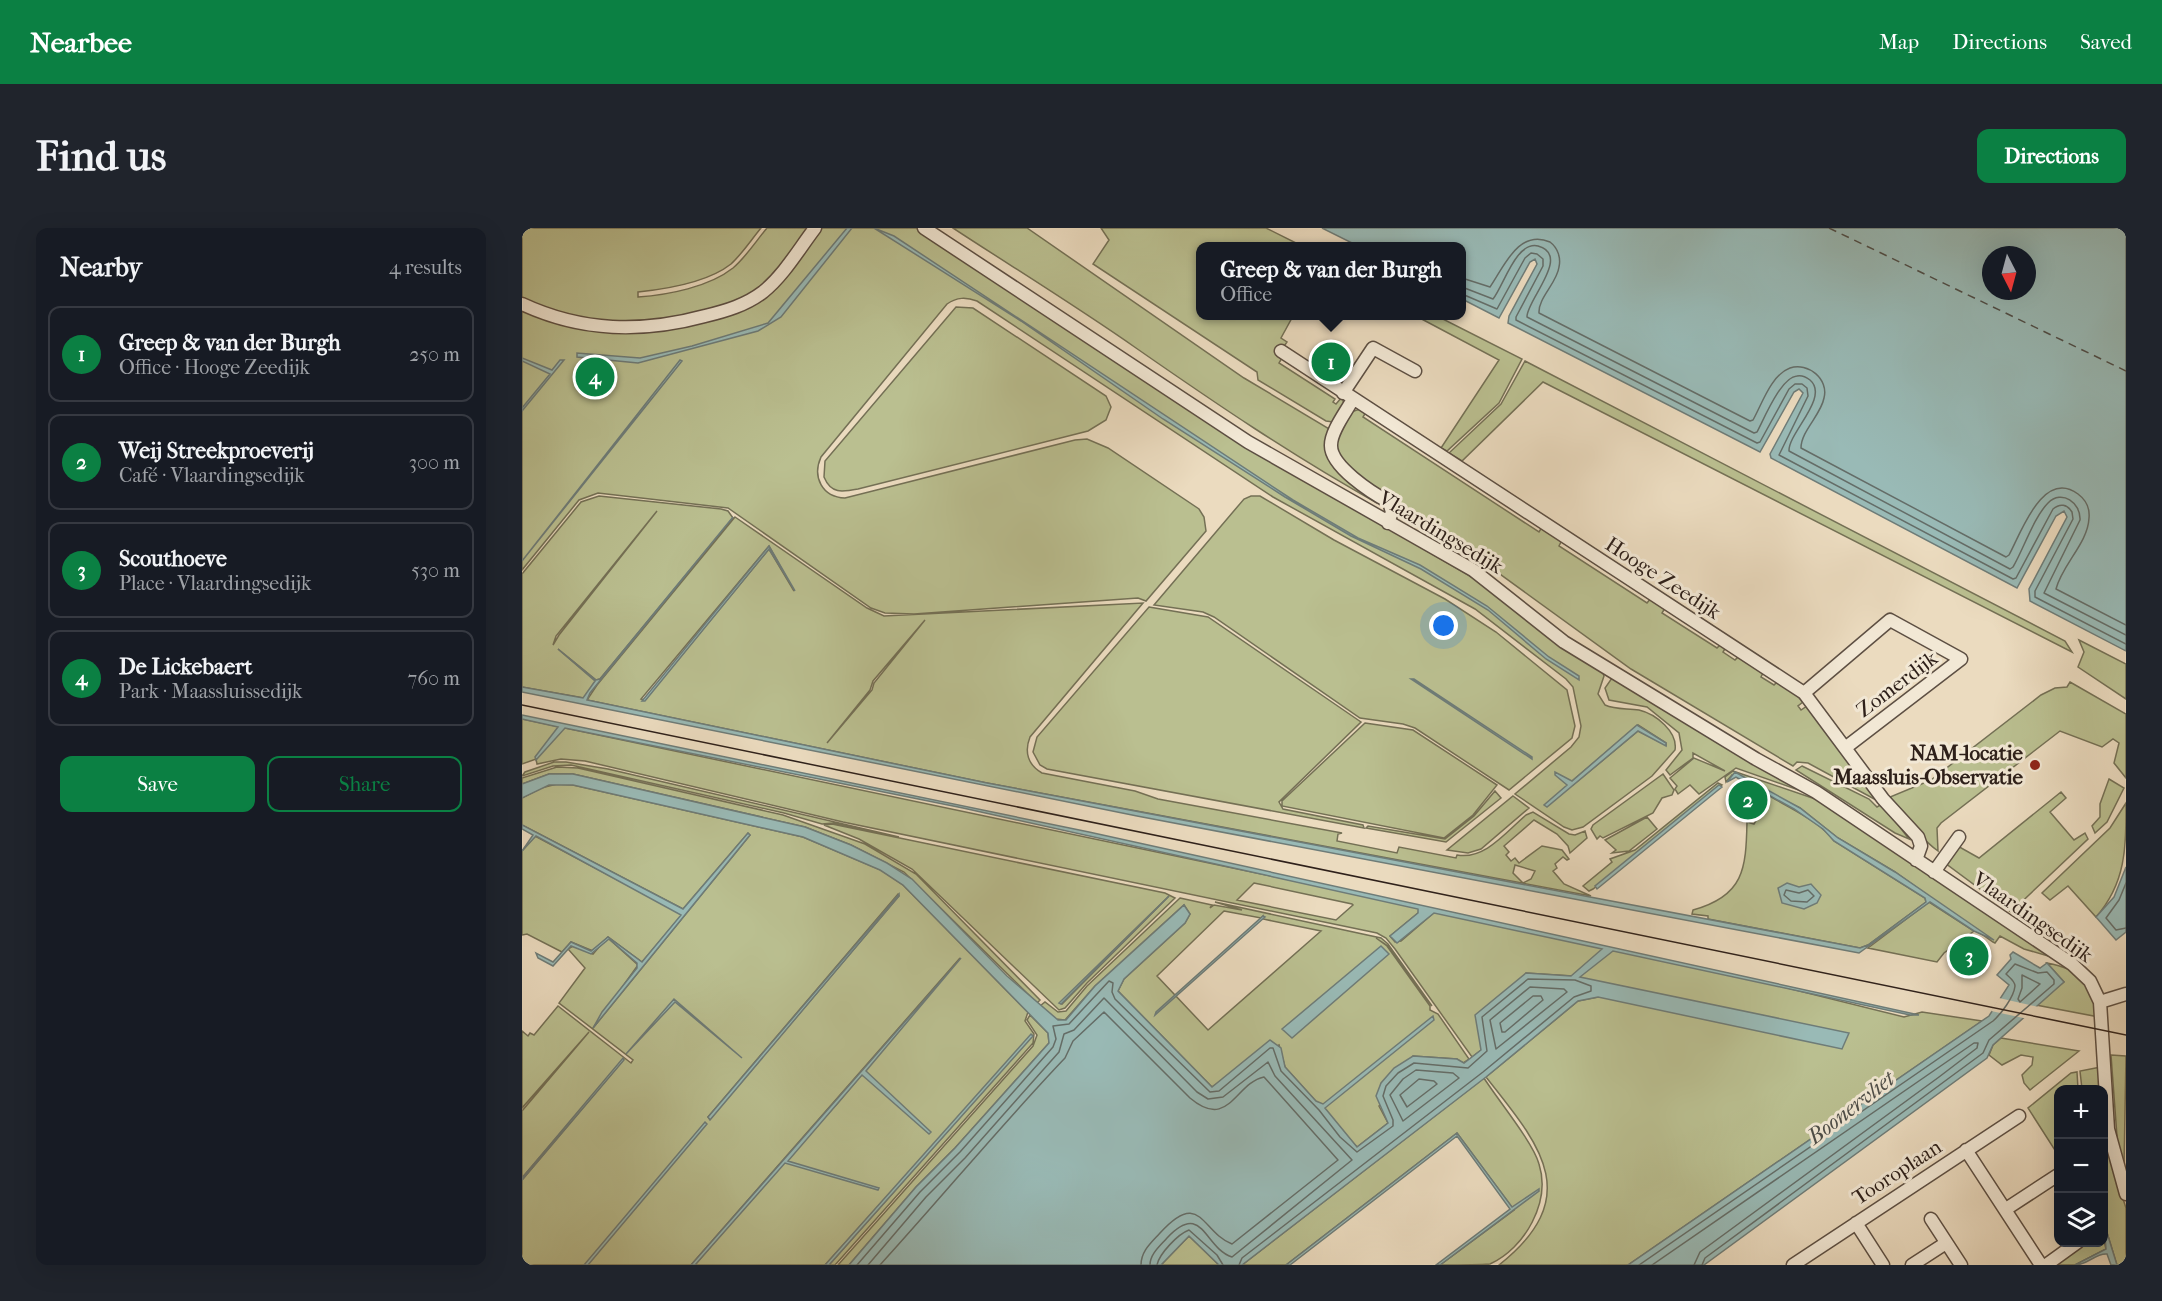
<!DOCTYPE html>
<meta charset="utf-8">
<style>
:root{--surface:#171b24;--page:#20242c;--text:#f1f3f6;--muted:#9ea1a6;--line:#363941;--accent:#0b8043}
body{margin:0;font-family:"IM FELL French Canon",serif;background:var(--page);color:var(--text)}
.controls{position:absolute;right:18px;bottom:18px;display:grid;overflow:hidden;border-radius:12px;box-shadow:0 6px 24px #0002}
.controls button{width:54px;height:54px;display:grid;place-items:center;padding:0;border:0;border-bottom:2px solid var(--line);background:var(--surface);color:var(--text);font:30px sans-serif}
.compass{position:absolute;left:1460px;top:18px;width:54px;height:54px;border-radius:50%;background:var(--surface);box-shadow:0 6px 24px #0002;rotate:174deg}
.you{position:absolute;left:922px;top:398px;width:21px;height:21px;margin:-15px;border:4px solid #fff;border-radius:50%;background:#1a73e8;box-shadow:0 0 0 9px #1a73e833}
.badge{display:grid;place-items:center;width:39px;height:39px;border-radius:50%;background:var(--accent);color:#fff;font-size:20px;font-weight:700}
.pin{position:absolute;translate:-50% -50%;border:3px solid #fff;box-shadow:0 2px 6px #0006}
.popup{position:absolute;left:674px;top:14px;width:270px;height:78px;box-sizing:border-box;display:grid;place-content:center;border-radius:12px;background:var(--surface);filter:drop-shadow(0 2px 4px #0005);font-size:20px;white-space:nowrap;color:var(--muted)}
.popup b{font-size:22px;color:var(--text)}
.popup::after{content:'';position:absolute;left:50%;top:100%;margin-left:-12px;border:12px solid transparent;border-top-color:var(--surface)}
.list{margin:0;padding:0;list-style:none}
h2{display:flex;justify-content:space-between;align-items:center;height:78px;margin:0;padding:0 24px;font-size:26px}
h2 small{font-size:20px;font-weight:400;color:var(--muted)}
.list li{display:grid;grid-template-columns:39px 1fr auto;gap:18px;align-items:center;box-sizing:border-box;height:96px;margin:0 12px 12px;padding:0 12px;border:2px solid var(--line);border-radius:12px}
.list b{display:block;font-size:22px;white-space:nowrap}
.list p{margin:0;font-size:20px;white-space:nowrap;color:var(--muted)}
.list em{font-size:20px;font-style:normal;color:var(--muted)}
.actions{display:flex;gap:12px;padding:18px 24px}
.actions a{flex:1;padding:14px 0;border:2px solid var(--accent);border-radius:12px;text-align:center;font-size:21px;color:var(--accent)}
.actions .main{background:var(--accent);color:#fff}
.icon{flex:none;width:33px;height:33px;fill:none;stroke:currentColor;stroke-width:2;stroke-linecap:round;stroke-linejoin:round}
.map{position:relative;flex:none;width:1604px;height:1037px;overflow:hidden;border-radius:12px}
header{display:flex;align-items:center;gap:36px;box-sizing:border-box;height:84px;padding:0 30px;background:var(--accent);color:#fff}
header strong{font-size:28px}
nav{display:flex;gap:33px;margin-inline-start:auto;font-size:21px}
.intro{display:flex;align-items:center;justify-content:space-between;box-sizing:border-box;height:144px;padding:0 36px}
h1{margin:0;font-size:42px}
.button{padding:15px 27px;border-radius:12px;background:var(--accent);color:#fff;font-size:21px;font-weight:700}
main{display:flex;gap:36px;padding:0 36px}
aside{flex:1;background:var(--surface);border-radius:12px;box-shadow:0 6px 24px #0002}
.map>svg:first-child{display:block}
.green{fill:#babf90;stroke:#747055;stroke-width:1.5;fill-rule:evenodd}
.water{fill:#99bab6;stroke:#6e7c78;stroke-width:1.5;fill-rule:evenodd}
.pier{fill:#ebdbbf}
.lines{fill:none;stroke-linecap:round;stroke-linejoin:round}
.shore{stroke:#646d68;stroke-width:1.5}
.ferry{stroke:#4e4e49;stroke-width:1.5;stroke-dasharray:8 6;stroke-linecap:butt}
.minor-casing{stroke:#5d4f43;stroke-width:15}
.minor{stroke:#f2e8d5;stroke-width:12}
.tram{stroke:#2e201a;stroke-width:1.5}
.poi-dot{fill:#8f2418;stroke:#f2e8d5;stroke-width:2}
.labels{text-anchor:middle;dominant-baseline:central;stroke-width:6;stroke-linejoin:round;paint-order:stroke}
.street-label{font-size:21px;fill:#2e201a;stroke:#f2e8d5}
.poi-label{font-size:21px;font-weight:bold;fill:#2e201a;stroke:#f2e8d5;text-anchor:end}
.water-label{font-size:22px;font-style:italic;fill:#4e4e49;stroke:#f2e8d5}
</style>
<header>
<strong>Nearbee</strong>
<nav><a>Map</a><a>Directions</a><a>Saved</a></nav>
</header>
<div class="intro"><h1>Find us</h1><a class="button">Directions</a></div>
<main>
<aside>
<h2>Nearby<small>4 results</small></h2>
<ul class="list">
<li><span class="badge">1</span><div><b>Greep &amp; van der Burgh</b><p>Office · Hooge Zeedijk</p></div><em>250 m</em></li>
<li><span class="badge">2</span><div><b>Weij Streekproeverij</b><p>Café · Vlaardingsedijk</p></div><em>300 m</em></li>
<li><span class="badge">3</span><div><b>Scouthoeve</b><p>Place · Vlaardingsedijk</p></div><em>530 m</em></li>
<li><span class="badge">4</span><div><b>De Lickebaert</b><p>Park · Maassluissedijk</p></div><em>760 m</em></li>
</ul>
<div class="actions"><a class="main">Save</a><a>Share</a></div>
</aside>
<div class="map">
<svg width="1604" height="1037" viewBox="0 0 1604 1037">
<rect width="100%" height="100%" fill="#ebdbbf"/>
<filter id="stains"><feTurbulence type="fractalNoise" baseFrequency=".00333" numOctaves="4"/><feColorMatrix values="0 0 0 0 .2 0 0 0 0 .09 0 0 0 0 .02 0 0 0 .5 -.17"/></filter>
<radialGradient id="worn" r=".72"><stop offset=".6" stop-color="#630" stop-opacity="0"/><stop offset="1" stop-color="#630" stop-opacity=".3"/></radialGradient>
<path class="green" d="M0,0H239C229,12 220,26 209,36C185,55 145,61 116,64V69C146,67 187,59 211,40C224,29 234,13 245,0H288C273,19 259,42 241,58C213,83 163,93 126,96L129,104C167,97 217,91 246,65C267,46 282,22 299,0H395L761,239L953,351L1035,412L1080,442L1082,448L1076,466L1083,477C1094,482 1105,480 1117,482C1134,486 1156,504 1153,522L1130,548L1061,599L1050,602L1042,599L993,566L1049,519L1057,509L1059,498L1051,459L1044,451L953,381L751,269L455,73C444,69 435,69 425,76L299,229C290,249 300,269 323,270L553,212L565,211L586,220L677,281L682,289L684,303L624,373L616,370L392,386L363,385L349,380L206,280L76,265L57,272L0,342ZM1116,497L1144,515V517L1116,503L1051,557L1049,554Z
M431,0H505L722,150L809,202L804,215L855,275C771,228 693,175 614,120C554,78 492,40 431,0Z
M579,0H744L780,18H678V88H771L759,110L765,114L756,127L760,130L757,135L813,171L811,174L814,176L820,169L822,176L811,194L804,193L736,152L735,144L571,36L587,12Z
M434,79L451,80L584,168L589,179L584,192L566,203L336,261C320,264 309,266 302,249L303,233Z
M894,88H915L1000,131L977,175L925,223L919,220L977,132Z
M1003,133L1543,413L1550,424L1021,154L940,233L927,225L979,176Z
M838,181L844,184L841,189L1017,304L1020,299L1040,312L1037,318L1125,375L1129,370L1143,380L1140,385L1195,420L1199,416L1204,419L1201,424L1213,432L1217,428L1242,443L1239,449L1252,457L1256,453L1272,464L1281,474L1276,478L1279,482L1285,478L1356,573L1286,535L1275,534L1271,538L1109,441L968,339L874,284L836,249L814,223L815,208L829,184Z
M77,268L199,281L206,283L211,290L78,451L74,452L36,421L74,453L62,470L0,459V346L59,274ZM135,283L37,407L31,417L34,408Z
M729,268H738L812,312L923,371L974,404L1045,462L1053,498L1050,510L987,562L893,500L881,496L838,490L692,389L681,384L632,377L722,271Z
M213,289L345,380L362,388L621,375L508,509C502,524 506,537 520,545L613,563L636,571L820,605L816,606L815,613L875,625L877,619L934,630L935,627C963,632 984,604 1004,587L1011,584L1047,606L1053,607L1063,603L1065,610L1048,625L1046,618L1035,606L1012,592L982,618L987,624L984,627L989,633L993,630L997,635L1020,618L1040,622L1047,631L1045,632L1041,629L1033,636L1035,640L1031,643L1042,656L1069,668L465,555L65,472L75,457ZM247,318L272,363L247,321L123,472L119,471ZM403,392L352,455L350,462L305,515L348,462L351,453ZM993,637L1013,643L1009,651L1001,655L991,645Z
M627,379L686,389L839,494L757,574L761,581L841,597L842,600L525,541L518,537L511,524L515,509Z
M1557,412L1604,436V471L1556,439L1562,424Z
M1090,450L1288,566L1214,540L1177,566L1168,557L1156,566L1153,561L1155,558L1148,550L1172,530L1203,543L1171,525V530L1148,547L1144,542L1160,522L1157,505L1125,479L1087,472L1083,460Z
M1548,454L1604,486V550L1592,535L1597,515L1591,511L1580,519L1538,503L1419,595L1415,600L1416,623C1400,612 1381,587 1368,569L1409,552L1519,467L1533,460L1545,459Z
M0,491L902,680L868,708L873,714L879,713L914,683L1217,748L1382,789L1400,784L1460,793L1106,1037H977C1064,968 1017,916 964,849L1056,773L1076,769L1051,748L1004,745L959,822L950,829L873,721L864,710L855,705L321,594L63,533L39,531L15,536L14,531L0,536ZM732,655L830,676L831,677L814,692L715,672Z
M843,495L891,502L975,557L951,587L922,610L760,578V573Z
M32,534H44L86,541L377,609L311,595L300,596L262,585L49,537L31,538L0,548L3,544Z
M1280,538L1347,571L1355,579L1360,576L1387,611L1373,605L1274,542Z
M35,539L56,540L261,587L343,616L394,646L518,772L515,775L382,644L329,617L283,599L51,546H27L0,556V550Z
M1211,543L1302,574L1533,730L1502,721L1478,708L1473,715L1471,714L1373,644L1316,610L1278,580L1210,547L1204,554L1203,549Z
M1141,546L1152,562L1150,567L1140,570L1131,585L1081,610L1078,608L1075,611L1069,601L1071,597Z
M1587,551L1602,560L1585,594L1573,605L1570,598L1578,589V576Z
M1196,555L1200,557L1071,661L1067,663L1061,658L1090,634L1088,631L1113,622Z
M35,556L51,557L281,609L359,642L381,657L506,784L503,793L512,806L511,815L313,1037H307L511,807L303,1037H173L262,933L315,876L438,730L169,1037H0V952L102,831L0,950V883L67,804L0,880V803L6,808L8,805L12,807L36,778L109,835L111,832L37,775L63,740L46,721L51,718L71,726L83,712L87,711L116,737L71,800L228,607L226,605L161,681L0,597V570L19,560ZM376,666L377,668L188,891L186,889Z
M973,563L979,570L924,614L844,600L846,598L923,611L952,588Z
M1539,564L1544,570L1528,584L1552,612L1563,605L1566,611L1489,684L1423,635L1434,617L1457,630Z
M991,568L1007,580L959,621L946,625L925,622Z
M1248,568C1270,582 1296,592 1312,613L1403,670L1404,674L1346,717L1338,720L1186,691V688L1170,686L1171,682C1222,668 1224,641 1225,594L1232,596Z
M1604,575C1604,620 1604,655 1574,689L1546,658L1528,672L1520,665L1588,600Z
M1125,589L1135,601L1107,623L1090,625L1094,622L1083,612Z
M310,596L643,665L653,670L565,755L543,780L537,782L390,641L337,611L302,597ZM647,668L540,776L538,775Z
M13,608L158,685L159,688L120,734L86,709L71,723L49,714L40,724L5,706L0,707V623Z
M658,670L690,677L688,680L692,677L720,682L693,674L859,710L866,716L910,778L866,718L854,710L865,718L908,778V782L916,786L947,831L941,835L935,831L891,828L857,878L866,895L835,919L763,839L757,817L690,859L596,763L602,751L663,695L668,686L662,677L573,758L543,792L534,791L518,778L523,774L536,784L544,783L565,758ZM702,683L739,690L741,688V691L799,703L686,802L635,748Z
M1407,674L1452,703L1422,725L1415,734L1346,720Z
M1525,735C1559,741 1571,756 1577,789L1514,777L1542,754Z
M508,787L526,805L527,815L433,920L394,959L327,1037H316L511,818L515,807L505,792Z
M1479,810L1557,823L1508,862L1502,855L1500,847L1510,837L1511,829L1499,827L1480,837L1467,827L1471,817Z
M1589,827L1604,828L1602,939L1596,922Z
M1579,839V861H1560L1558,843Z
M1555,844L1556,861L1536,862V927L1506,880L1549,845Z
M962,850C975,871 1011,914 1017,936C1029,974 1003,1020 968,1036C956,1037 932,1037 918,1037L992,982L935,905L764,1037H720Z
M1582,902L1587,928L1604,980V1037H1595L1582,995Z
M667,1008L697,1037H639Z
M1582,1013L1584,1021L1553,1037H1529L1562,1015Z"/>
<path class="water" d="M325,0H330L259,89L236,103L116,135L55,129V125L118,130L170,118L246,95Z
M352,0L372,8L771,272L836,310L898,337L965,378L1027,429L1057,448V452L1024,431L966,382L899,341L829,308L763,269L641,191L499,93Z
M800,0H1604V423L1508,373L1507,361L1545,289L1542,283L1534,288L1495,360L1249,230L1248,226L1281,165L1277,161L1272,164L1238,224L986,95L987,88L1015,36L1013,31L1008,34L977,90L940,71V18H836ZM1469,27H1505V63H1469Z
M0,130L30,142L38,132H42L0,183V180L28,146L0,133Z
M158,132L160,133L0,333Z
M211,289L68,465L65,472L465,555L1338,720L1346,717L1404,674L1403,670L1312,613L1301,601L1272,581L1214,549L1205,554L1213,544L1278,580L1316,610L1373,644L1472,712L1452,703L1408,674L1337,725L615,588L0,464V459L61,470L73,453L36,421L74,452L78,451Z
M247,318L273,363L247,321L123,473H120Z
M889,451H892L1010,529V531Z
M0,487L567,604L1397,787H1388L1091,723L1058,749L1327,805L1320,821L1076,769L1056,773L964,849L720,1037H697L667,1008L639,1037H327L394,959L433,920L527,815L526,805L381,657L358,642L281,609L51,557H27L0,570V556L27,546H51L283,599L329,617L365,635L390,651L485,748L536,792H544L573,758L662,677L668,686L663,695L602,751L596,763L690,859L748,812L759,820L763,839L794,873L801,876L911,788L912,792L803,880L835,919L866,895L854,868L859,855L872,840L891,828L935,831L942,835L959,822L953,787L1004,745L1049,748L1080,721L912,685L875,715L868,708L896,685V681L441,580L43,500L14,532L13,529L36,499L0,491Z
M1115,497L1144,515V518L1116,503L1025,579L1022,577L1045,557L1033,547V544L1050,553Z
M1197,557L1200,559L1195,563L1075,661L1073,658Z
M0,597L161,681L226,605L228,607L71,800L80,784L115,740V735L87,711L69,726L49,718L31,738L16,730L14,725L31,734L49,714L69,723L86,709L120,734L159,687L14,608L0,623L11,607L0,601Z
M1604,639V704L1594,712L1574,689L1592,669Z
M1265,655L1277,659L1289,656L1299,667L1295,675L1282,681L1260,675L1256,660Z
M377,666V668L188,892L186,889Z
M647,668L539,776L537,775Z
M741,688L743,689L633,787L634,784Z
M859,718L867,726L770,810L760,801Z
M1491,724L1518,740L1525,735L1542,754L1471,817L1465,830L1182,1037H1106L1467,788L1487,757L1475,747L1489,731L1488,727Z
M439,730L344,843L409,904L407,906L340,847L266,933L357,960L356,962L263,935L173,1037H169Z
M152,771L220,830L153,774L104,826Z
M509,806L511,808L307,1037H303Z
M101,830L102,832L0,952V950Z
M183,894L185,896L66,1037H62Z
M935,905L990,979L1017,961V963L918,1037H914L988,981L935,908L768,1037H764Z
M1582,995L1595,1037H1589L1585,1026C1573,1025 1566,1037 1553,1037L1584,1021Z"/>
<path class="pier" d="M1477,770L1517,779L1506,791L1469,783Z"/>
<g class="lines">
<path class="shore" d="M940,50L968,59C981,41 996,0 1028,14C1036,20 1039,30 1037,39C1035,55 1016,70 1017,85L1228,193L1231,192C1240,176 1249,147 1268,140C1286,134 1307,151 1302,170C1299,187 1279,203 1279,220L1484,329L1487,327C1499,305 1521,240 1556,266C1564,272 1568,280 1567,290C1566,315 1540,337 1534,361L1604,397
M940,59L971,71C982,57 994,13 1016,18C1050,27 1004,73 1005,89L1232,205L1235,204C1242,191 1259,149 1275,148C1279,147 1284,149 1288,152C1308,169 1266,205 1267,223L1488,341L1491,339C1501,322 1512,289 1526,275C1540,261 1559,275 1558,292L1522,365L1604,407
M940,66L975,81L1003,30L1009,25L1015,26L1021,31V38L994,89V92L1235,215L1238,214L1267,161L1273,156H1280L1285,160L1286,168L1257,227L1491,351L1494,350L1531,281C1538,275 1545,276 1550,284L1551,291L1513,363V369L1604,416
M1604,655L1597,672L1584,690L1594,702L1604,700
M1264,662L1277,665L1286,662L1292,668L1285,674L1269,673L1262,667Z
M1500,747L1518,756L1498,774L1496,771L1500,760Z
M1008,759L1042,761L1045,764L974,821L968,792Z
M1011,768H1019L1021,772L983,804H980L978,795Z
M894,842L931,845L937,850L881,893L868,867L881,851Z
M897,851L912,853L915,856L885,879L878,867Z
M335,1037L398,964L438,924L531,819L534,811L531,798L547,796L587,753L591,755L590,764L593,771L688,864L697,863L748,820H751L759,843L797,882L818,909L835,924L871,898V892L861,868L864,858L876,845L892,835L946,840L965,823L960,789L1006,751L1053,752L1069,758V763L1052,769L961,844L720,1030L717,1037
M346,1037L404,969L443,930L537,824L542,806L552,802L582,770L675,864L686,871L701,869L746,834L753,848L830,932L710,1029C682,1020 681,972 645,1010C638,1018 628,1026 628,1037
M358,1037C420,969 479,897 543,830L551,813L582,784L668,870C707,903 713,855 742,849L816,932L710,1016C679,1004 679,960 638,1005C629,1015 619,1023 619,1037
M635,1037C637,1026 656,1006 667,1002L695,1027L701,1037
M1117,1037L1471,793C1479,786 1492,769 1493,758C1493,753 1487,749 1484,746L1493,736L1516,745L1525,744L1532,752V756L1467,812L1461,825L1183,1030L1180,1037
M1130,1037L1452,815H1456L1455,820L1417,849L1178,1024L1172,1037"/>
<path class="ferry" d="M1307,0L1604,143"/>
<g class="minor-casing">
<path id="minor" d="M402,0L726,214L951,342L1042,414L1234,531L1294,564L1550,736L1568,753L1578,774L1586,901L1604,966
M0,76C60,104 120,105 183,88C204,83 224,77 241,64C262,47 277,21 293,0
M759,123L1282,465L1361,571L1396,609L1399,618L1394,632
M821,165L851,120L893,143
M831,171C824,184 809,203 809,217C808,238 850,265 867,274L870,284L866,295
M1282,465L1368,392L1439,431L1323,520
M1412,644L1437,609
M1578,774L1604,766
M1444,922L1519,1037
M1484,981L1536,947
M1409,991L1439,1037
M1334,995L1361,1037
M1271,1037L1497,888
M1390,1037L1424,1015
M1524,1037L1556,1014"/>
</g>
<use href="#minor" class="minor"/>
<path class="tram" d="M0,477L1604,807"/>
</g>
<circle class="poi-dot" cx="1513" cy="537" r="6"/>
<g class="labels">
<g class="street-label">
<text transform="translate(919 304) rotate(31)">Vlaardingsedijk</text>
<text transform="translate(1141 350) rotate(33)">Hooge Zeedijk</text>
<text transform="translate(1375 456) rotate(-37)">Zomerdijk</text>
<text transform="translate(1511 689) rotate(35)">Vlaardingsedijk</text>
<text transform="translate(1375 944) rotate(-33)">Tooroplaan</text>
</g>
<g class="poi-label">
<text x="1501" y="525">NAM-locatie<tspan x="1501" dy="24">Maassluis-Observatie</tspan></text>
</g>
<g class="water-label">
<text transform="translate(1329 880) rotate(-38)">Boonervliet</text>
</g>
</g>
<rect width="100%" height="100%" filter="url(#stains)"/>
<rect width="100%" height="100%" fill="url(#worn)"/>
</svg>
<div class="controls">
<button>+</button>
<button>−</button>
<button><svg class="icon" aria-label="layers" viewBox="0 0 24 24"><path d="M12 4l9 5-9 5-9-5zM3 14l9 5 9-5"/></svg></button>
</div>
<svg class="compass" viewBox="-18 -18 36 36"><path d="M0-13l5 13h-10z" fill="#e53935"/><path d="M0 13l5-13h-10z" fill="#9ea1a6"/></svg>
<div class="you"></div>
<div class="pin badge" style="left:809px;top:134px">1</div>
<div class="popup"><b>Greep &amp; van der Burgh</b>Office</div>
<div class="pin badge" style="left:1226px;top:572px">2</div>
<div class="pin badge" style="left:1447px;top:728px">3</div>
<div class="pin badge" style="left:73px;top:149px">4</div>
</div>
</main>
